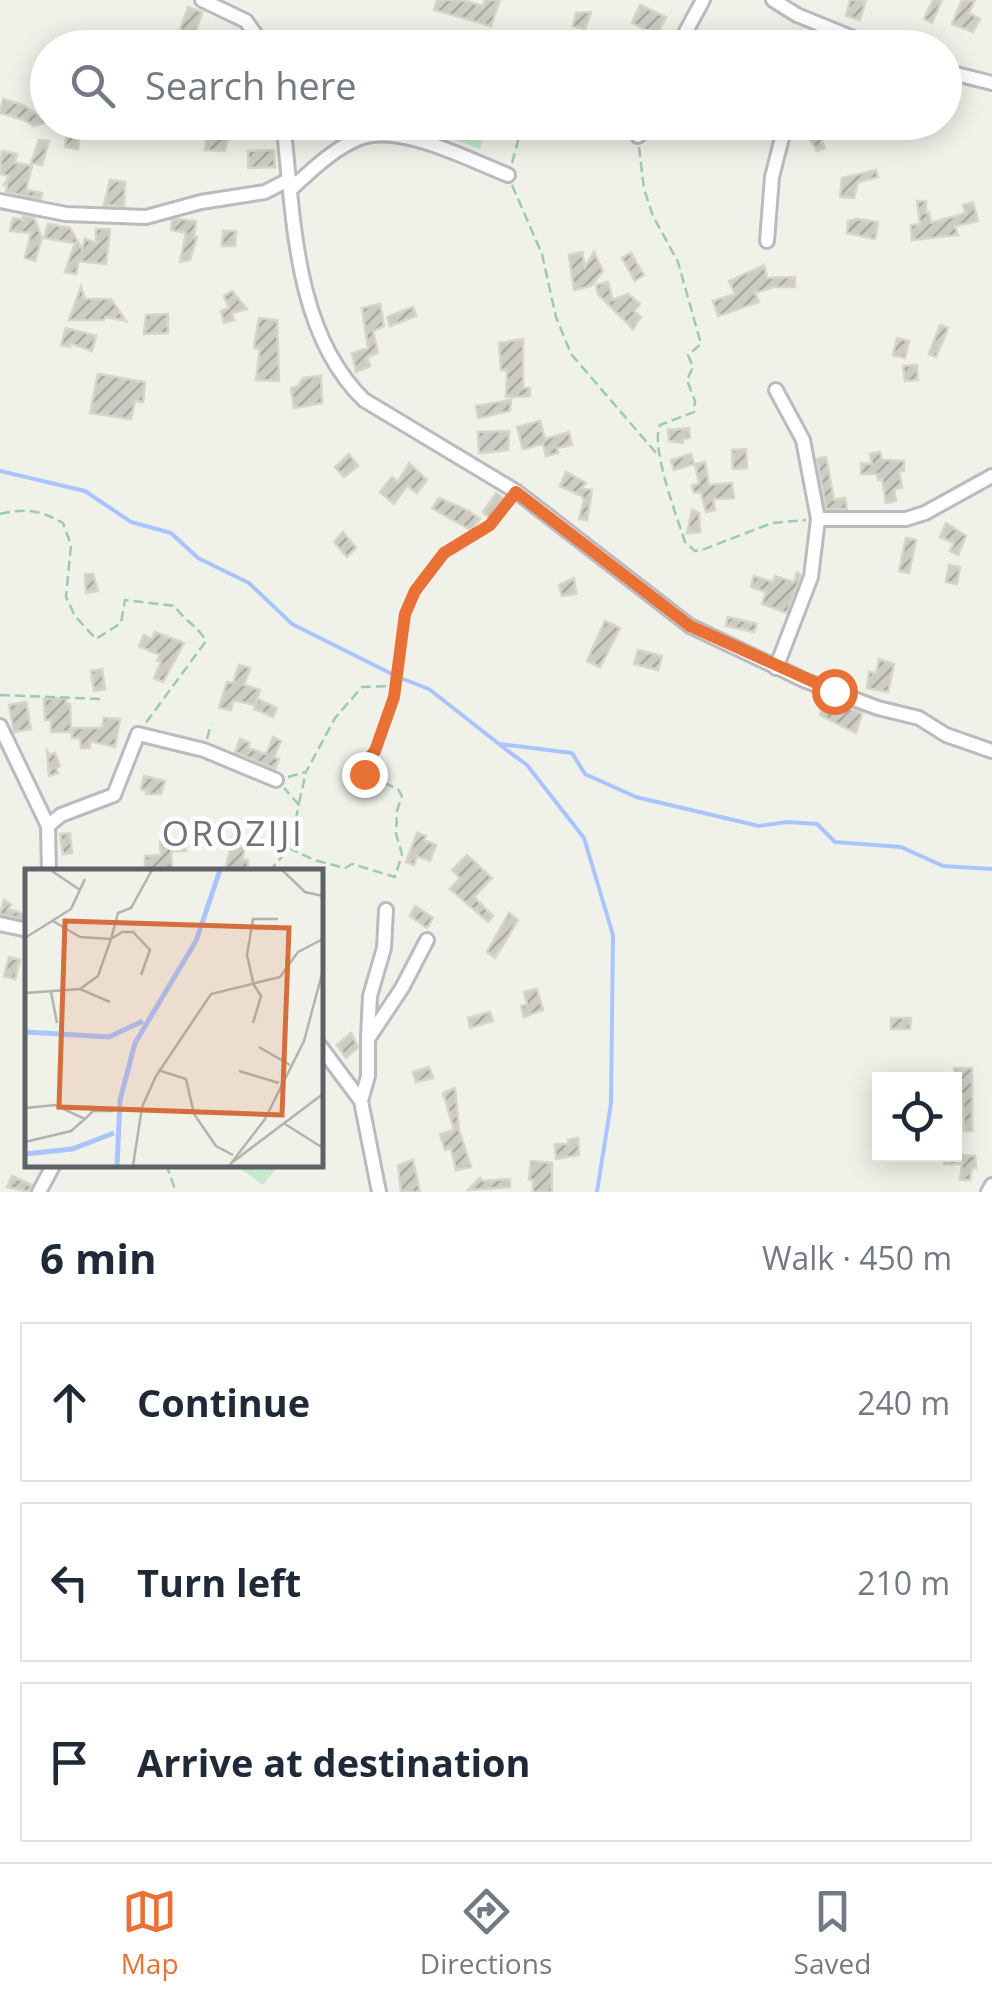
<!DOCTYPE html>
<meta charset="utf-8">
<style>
:root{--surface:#fff;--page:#f6f6f7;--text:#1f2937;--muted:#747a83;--line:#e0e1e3;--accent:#ea7135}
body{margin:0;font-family:"Open Sans",sans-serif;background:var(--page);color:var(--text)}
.controls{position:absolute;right:30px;bottom:30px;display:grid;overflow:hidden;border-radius:0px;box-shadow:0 5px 25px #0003}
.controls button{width:90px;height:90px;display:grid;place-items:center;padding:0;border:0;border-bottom:2px solid var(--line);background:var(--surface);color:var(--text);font:50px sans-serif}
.stop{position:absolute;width:30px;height:30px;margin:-22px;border:8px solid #ea7135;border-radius:50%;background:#fff}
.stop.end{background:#ea7135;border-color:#fff;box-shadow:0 2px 10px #0008}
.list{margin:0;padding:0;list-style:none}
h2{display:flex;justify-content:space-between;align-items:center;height:130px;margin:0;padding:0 40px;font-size:42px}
h2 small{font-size:32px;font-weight:400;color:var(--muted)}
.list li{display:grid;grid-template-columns:65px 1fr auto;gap:30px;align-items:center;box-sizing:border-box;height:160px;margin:0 20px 20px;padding:0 20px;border:2px solid var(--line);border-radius:0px}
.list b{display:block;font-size:38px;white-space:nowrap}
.list em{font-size:32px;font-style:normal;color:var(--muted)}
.icon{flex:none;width:55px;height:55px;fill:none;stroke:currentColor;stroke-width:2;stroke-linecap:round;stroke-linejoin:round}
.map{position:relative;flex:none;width:992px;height:1192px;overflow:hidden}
.search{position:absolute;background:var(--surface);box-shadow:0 5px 25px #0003;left:30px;right:30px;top:30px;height:110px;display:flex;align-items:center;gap:25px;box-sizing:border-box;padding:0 35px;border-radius:55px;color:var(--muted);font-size:38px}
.sheet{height:670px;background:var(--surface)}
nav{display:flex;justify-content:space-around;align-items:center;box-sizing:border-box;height:140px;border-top:2px solid var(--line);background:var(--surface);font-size:28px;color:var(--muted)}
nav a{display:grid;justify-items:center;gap:5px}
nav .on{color:var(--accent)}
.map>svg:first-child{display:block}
.green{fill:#c5e8ce}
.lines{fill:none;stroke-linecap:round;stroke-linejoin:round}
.stream{stroke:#aac4ff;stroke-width:4}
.building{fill:url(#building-hatch);stroke:#d6d5c6;stroke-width:2.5}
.street-casing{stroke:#babac1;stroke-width:18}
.path{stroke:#9ec9b5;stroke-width:2.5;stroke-dasharray:10 5;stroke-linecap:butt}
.street{stroke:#fff;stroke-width:12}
.route{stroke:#ea7135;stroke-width:12}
.labels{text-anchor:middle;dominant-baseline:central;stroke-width:9;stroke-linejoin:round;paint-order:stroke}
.quarter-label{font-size:35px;letter-spacing:2.5px;fill:#70727a;stroke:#fff}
.inset-river{fill:none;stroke:#aac4ff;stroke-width:5}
.inset-road{fill:none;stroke:#b2b3b1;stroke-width:2.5}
.view{fill:#d56e3d;fill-opacity:0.15;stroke:#d56e3d;stroke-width:5}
.inset-edge{fill:none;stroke:#5f6068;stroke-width:5}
</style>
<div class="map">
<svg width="992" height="1192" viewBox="0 0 992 1192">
<defs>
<pattern id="building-hatch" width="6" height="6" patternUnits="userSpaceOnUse" patternTransform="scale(2.5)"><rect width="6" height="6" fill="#ccccc4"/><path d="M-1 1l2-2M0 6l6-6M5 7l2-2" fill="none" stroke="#a9a9a3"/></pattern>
</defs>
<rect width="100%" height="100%" fill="#f0f1e8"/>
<path class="green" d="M385,31L435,47H382Z
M410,123H486L480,149Z
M235,1165H279L263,1185Z"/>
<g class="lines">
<path class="stream" d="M0,471L85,491L131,522L171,533L198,558L249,583L292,624L398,677L429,689L499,744L572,753L585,774L636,797L759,826L787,822L817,824L835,842L901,847L943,866L992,869
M500,745L527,765L584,838L613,935L611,1103L597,1192"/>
</g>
<path class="building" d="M437,0H461L483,6L485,0H500L491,26L434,10Z
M850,0H866L860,20L846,16Z
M933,0H942L932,23L924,19Z
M962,0H975L969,13L980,19L973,32L952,24Z
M640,5L666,17L657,35L632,23Z
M188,7L202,12L191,48H174Z
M591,12L585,29L573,26L576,13Z
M3,99L23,105L48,122L33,126L24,120L0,113Z
M68,122H82L78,149L65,147Z
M813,122L825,148L817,151L803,129Z
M207,136L228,137L225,151L205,150Z
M39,140L49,141L42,165L31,163Z
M274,150L275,167L248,168V151Z
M2,151L17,154L15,163L32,166L26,190L42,193L41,199L6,192L7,185H4L9,176L0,174Z
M876,170L878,177L858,182L854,198L840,197L842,178Z
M110,180L125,182L124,206L104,205Z
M917,201H926V213L929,212L931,223L966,213L963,205L973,202L978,221L955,226L958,235L912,240L911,225L920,224Z
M23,216L34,218L42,238L35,261L25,258L31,233L10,231L13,218L23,220Z
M178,219L196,221L194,237H197L190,260L180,262L186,233L171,230L172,220Z
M856,219L878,222L875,239L847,233L848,221Z
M48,224L70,228L82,249L85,239L96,243V229H110L106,264L79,261L76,274L65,272L75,243L44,238Z
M223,231H236L235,246H222Z
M582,252L585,267L594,252L603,271L591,286L574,290L569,255Z
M631,253L644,275L635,281L622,258Z
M764,265L767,278L795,277V287H774L755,293L759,302L718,316L713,301L735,294L729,281Z
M608,282L613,300L628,294L640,304L634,311L641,317L633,329L598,294L596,285Z
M81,287L85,299H111L126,321L105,317L104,320H69Z
M232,291L247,309L232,313L234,320L224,323L221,311L229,308L224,296Z
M380,304L384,326L373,331L378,353L367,357L370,366L356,372L352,353L368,348L362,308Z
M413,307L416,316L390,326L387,317Z
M168,314V333L144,334L146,315Z
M259,318L277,320L279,381L256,380L260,349L254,348Z
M940,325L948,328L936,357L929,354Z
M66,328L96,336L92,351L70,343V347L61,345Z
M897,338L909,341L905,358L893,355Z
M523,339V388H530V396L506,397L507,370H501L499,343Z
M917,365L918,380L905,381L903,366Z
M98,374L145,382L143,402L135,401L131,419L90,413Z
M321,376L322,403L294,408L291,388L298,386L303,378Z
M511,400L510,411L478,418L476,406Z
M540,421L545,439L569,432L572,445L557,448L558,453L546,456L543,444L523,449L517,427Z
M689,428L690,438L683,439V443L669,441L668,430Z
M509,431L508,450L479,453L478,432Z
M746,449L747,468L733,469L732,450Z
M880,452L882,460L904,461V471H899L902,488L894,489L896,501L886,503L882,479L878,480L877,474H861V463L872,464L870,454Z
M349,454L358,466L344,477L335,467Z
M691,454L694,464L674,470L671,460Z
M826,457L834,500L845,498L847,509H826L817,459Z
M705,462L709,485L732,483L734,498L713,499L715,510L706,512L701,492L694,493L692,485L699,484L695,464Z
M409,463L427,480L417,493L407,486L394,504L380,492L392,477L398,482Z
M566,472L586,483L582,488L592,490L587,520L579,519L584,500L582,496L560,486Z
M496,493L504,499L489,518L483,512Z
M439,498L469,511L480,519L471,530L458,523L432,508Z
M692,510L699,513L700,532L687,533Z
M946,523L966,536L958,555L950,551L954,543L940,537Z
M343,532L356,548L347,557L334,542Z
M906,538L916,540L909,573L899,571Z
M949,565L960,567L957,584L946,582Z
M797,572L801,575L787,613L762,604L766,592L751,587L754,576L773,582L775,576L794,582Z
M85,574H93L98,591L86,593Z
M574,578L576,594L562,596L559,585Z
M728,617L757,624L754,632L726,626Z
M605,621L620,628L600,667L587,661Z
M155,632L184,643L163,682L154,678L161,662L157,661L160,655L139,646L144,635L152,639Z
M638,650L662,656L658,670L634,664Z
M879,659L894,664L888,692L867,688L869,672L876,673Z
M239,665L250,668L244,685L260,690L255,705L233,700L231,710L219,708L227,682L233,683Z
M102,669L105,689L94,691L91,671Z
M66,698V704H70L71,732H51V720H45L44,699Z
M258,699L277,708L273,717L254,709Z
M831,701L862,713L856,733L820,715L823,705L828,707Z
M26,702L31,729L14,732L9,705Z
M104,718L120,719L115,747L90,741V748H81L80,738H72V728H102Z
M273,737L281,741L274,757L279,759L275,769L235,752L240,739L250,743L248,748L266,754Z
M47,751L50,755L55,753L60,766L56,768L58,773L49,776Z
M144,776L165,781L161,794H146L147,791L141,789Z
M70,833L72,853L63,854L60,834Z
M417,833L426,836L424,840L436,845L430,861L417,856L414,865L406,862Z
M233,836L247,839L242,860H248L247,872L225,871Z
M183,839L186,851H171L172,870L145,872V856L161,855L160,842Z
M467,855L492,878L474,897L493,916L488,922L450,889L460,878L452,870Z
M4,900L11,905L8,909L25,914L23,919L0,914Z
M415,906L433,918L427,928L410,916Z
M509,913L518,920L495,958L487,952Z
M9,957L20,960L15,979L4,976Z
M537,989L543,1010L524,1017L521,1006L527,1004L524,992Z
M490,1012L493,1021L470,1028L468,1018Z
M891,1018H911L910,1029H891Z
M351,1033L358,1047L346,1058L337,1045Z
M429,1067L433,1078L416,1082L413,1072Z
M954,1068H972V1131H964L963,1094H954Z
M455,1088L459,1130L471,1167L456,1170L451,1148L445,1150L440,1134L454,1130L443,1093Z
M578,1138L579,1155L556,1159L555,1144H569L568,1140Z
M945,1154L975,1156L976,1168H972L970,1180H960L962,1164H944Z
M413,1160L420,1192H401L398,1165Z
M531,1161L552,1163V1192H533V1180H529Z
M12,1176L31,1185L29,1192L7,1187Z
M480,1178L483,1181L510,1179V1187L468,1190Z"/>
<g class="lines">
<g class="street-casing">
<path id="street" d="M202,0L246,21L265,48
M773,0L797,15L878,48
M677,48L703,0
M816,48L825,27
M944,71L992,83
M283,122C294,215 293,331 364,400L517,492L690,626L806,681L878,708L919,718L946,735L992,751
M638,136L641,122
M291,189C311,171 334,148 360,138C401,123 469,160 508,175
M0,201L66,214L146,217L201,202L265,192L290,179
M767,241L772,177L786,122
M776,390L803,440L818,519
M776,668L811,577L818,519H906L925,513L992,476
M0,726L48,826
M49,872L48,826L61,815L114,795L138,734L204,750L276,780
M0,924L28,930
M368,1037L370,996L384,948L386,910
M320,1046L361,1101
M39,1192L54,1164
M379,1192L361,1101L368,1076V1039L402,988L427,940
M988,1192L992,1185"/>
</g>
<path class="path" d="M639,147L644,189L653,216L678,262L701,344L688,355L693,367L687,380L695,401L694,412L660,425C650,446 677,517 685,542L695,551L702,550L772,523L806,520
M512,163L523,122
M512,185L542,254L556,317L571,354L657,454
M0,514C26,508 40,510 63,523L71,545L66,597L75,616L96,639L121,623L125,600L175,606C184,621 198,626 206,641L145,724
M394,685L398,677L405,614L415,591L444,553L490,525L511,499
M0,695L103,699
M207,739L211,724
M288,777L306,772L335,718L362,687L394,686C394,711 380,745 364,764V774L398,789L402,796L397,811L396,834L402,854L395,877L352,864L345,868L314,860L289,848
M299,803L306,772
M269,872L289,848L299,805L284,788
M166,1164L176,1192"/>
<use href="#street" class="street"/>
</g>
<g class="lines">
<path class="route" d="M364,774V764L375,751L394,697L405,614L415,591L444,553L490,525L516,492L690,626L834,691"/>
</g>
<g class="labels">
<g class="quarter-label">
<text x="233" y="832">OROZIJI</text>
</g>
</g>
<g transform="translate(25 869)">
<rect width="298" height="298" fill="#f0f1e8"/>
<path class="inset-river" d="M0,163L84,168L118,152M0,285L47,280L89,264M92,297L95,231L110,174L171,72L195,1"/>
<path class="inset-road" d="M257,1L280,23L298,27M27,2L55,21M28,52L55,68L86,70L93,44L106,39L127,1M0,69L46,40L60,10M227,113L236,127L228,154M228,113L222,86L228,50H253M55,120L73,107L86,70L97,63H108L125,81L116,106M26,123L32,154M0,124L55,120L85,133M234,178L265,196M133,201L161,210L169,245L191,277L208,286M214,202L254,214M0,239L30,236L60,250L68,242H89M260,255L298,279M0,273L46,262L60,250M205,295L298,225M108,297L117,238L131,207L186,125L255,108L273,83L298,70M204,297L240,250L279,172L298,101"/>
<path class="view" d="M40,52L264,59L257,246L34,238Z"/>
<rect width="298" height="298" class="inset-edge"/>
</g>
</svg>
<div class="controls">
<button><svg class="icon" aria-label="locate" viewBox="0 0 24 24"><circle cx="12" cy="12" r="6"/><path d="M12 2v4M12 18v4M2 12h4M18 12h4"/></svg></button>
</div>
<div class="stop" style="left:834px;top:691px"></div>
<div class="stop end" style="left:364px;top:774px"></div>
<div class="search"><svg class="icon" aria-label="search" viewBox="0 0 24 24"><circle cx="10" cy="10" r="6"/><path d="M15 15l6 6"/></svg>Search here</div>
</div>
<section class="sheet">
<h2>6 min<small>Walk · 450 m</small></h2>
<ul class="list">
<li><svg class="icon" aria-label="ahead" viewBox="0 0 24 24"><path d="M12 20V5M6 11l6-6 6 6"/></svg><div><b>Continue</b></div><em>240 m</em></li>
<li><svg class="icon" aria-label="left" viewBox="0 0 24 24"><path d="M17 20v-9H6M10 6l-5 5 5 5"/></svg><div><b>Turn left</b></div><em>210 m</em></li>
<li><svg class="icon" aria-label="arrive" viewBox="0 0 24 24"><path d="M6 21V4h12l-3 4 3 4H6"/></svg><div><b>Arrive at destination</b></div></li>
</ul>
</section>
<nav>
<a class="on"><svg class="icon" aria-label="map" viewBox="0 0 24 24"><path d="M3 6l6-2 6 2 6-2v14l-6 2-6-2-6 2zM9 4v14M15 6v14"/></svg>Map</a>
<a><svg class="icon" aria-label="directions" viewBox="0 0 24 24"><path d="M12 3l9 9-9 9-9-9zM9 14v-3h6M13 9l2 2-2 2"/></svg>Directions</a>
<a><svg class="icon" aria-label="saved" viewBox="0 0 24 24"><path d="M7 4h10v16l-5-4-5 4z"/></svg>Saved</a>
</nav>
